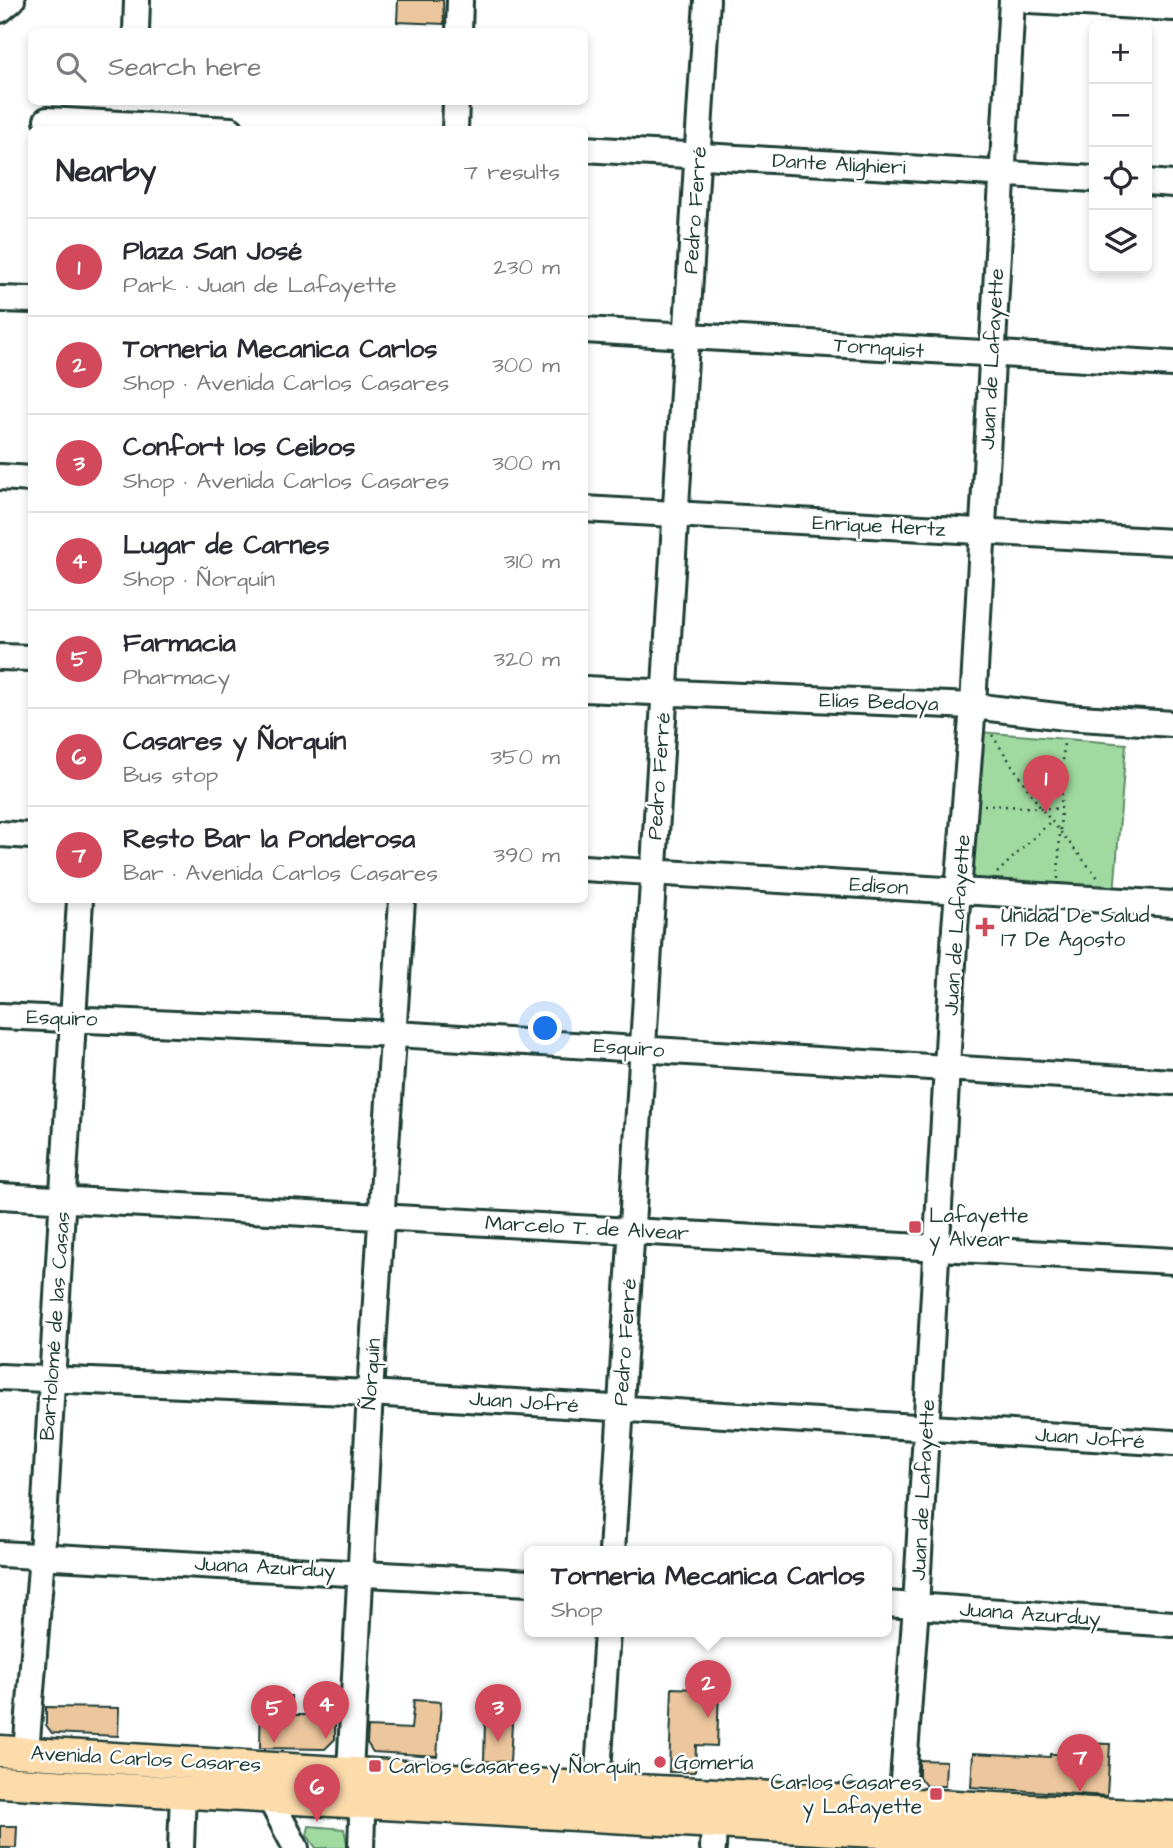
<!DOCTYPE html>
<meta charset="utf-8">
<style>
:root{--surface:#fff;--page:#f7f7f7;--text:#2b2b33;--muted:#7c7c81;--line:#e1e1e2;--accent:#d1495b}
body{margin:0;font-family:"Architects Daughter",sans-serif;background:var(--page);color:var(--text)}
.controls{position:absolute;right:21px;top:21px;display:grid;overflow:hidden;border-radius:10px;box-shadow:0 4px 10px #0003}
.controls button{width:63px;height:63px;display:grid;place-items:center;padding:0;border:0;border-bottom:2px solid var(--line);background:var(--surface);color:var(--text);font:35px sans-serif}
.you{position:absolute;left:546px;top:1029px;width:24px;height:24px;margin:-18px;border:5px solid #fff;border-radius:50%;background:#1a73e8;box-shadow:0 0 0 10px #1a73e833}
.badge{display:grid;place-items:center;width:46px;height:46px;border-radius:50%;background:var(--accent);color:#fff;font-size:23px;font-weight:700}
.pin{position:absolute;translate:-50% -58px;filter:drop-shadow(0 2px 4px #0008)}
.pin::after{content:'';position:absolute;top:37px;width:24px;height:21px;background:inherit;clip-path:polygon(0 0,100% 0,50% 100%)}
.popup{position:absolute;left:524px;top:1546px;width:368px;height:91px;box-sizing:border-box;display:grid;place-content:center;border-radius:10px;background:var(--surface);filter:drop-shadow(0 2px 5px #0005);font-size:23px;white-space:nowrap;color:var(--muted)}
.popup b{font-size:26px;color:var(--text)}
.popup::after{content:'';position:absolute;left:50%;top:100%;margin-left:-14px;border:14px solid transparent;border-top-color:var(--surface)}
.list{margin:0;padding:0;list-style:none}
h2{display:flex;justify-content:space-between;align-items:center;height:91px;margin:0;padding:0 28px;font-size:30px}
h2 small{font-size:23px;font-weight:400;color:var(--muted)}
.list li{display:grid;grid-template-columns:46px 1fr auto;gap:21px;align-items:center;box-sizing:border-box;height:98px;padding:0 28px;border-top:2px solid var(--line)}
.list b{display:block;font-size:26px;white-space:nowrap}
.list p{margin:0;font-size:23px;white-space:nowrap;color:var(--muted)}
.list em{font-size:23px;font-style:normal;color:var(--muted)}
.icon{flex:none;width:38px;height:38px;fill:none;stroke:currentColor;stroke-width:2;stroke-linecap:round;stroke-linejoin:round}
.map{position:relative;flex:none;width:1173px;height:1848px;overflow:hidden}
.search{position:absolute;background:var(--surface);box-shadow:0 4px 10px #0003;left:28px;top:28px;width:560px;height:77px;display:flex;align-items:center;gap:18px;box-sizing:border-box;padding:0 24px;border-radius:10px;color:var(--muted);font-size:26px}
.panel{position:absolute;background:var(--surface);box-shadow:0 4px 10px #0003;left:28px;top:126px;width:560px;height:777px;border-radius:10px}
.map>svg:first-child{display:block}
.green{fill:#a0daa0;stroke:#608c6a;stroke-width:2}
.building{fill:#ecc69d;stroke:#1f3d34;stroke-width:2}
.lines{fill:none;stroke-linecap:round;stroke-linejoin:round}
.minor-casing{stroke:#1f3d34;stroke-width:30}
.major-casing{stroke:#1f3d34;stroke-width:35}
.path{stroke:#1f3d34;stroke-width:2.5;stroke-dasharray:2 5;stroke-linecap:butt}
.minor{stroke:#fff;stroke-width:24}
.major{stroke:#fddcac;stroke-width:30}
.poi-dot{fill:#d1495b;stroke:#fff;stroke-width:2.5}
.labels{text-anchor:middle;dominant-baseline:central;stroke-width:5;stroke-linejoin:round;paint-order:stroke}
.street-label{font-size:21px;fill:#1f3d34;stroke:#fff}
.poi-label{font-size:21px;fill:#1f3d34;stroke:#fff;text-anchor:start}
</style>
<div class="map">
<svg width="1173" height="1848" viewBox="0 0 1173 1848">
<rect width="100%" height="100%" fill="#fff"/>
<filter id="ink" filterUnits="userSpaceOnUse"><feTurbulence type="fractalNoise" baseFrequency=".0143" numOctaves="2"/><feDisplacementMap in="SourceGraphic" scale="14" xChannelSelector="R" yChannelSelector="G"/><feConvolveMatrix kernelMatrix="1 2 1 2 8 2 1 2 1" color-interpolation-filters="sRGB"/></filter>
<g filter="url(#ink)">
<path class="green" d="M979,732L1126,744L1114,894L967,883Z
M309,1826L344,1829L348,1848H316L307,1835Z"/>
<path class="building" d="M398,0H443L444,24L397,22Z
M672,1688L719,1690L717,1746L696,1745L695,1772H669Z
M261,1696H291V1715H335V1739L325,1749L260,1748Z
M414,1700L441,1702L437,1756L373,1752L367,1743L368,1727L411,1729Z
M46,1707L119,1708L118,1736L52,1733L46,1725Z
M485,1722L512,1723L510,1762L484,1761Z
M1072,1743L1110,1744L1107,1796L971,1787L973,1753L1050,1757V1754H1072Z
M919,1760L946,1761L945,1786H926L919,1777Z
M0,1826H17L16,1848H0Z"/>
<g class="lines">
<g class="minor-casing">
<path id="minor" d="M1029,0L1173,8
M0,10L12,0
M136,32L137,0
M459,32L460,0
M47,120L231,130
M455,130L456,102
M584,149L1094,179
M1147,182L1173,184
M0,299L32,300
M584,330L1173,364
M0,477L32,479
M584,509L1173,542
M0,657L32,658
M584,689L973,706L1065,717L1173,724
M0,834L32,836
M584,868L1173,904
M0,1016L396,1034L1173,1082
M0,1196L1173,1261
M0,1377L370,1393L1173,1443
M612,1552L707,0
M0,1554L530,1583
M886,1604L1173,1624
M26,1752L42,1555L80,900
M597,1788L607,1632
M268,1795L296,1848
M181,1848L183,1791
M361,1848L362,1818L350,1771L370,1393L402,900
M713,1848L714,1822
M892,1848L903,1780L916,1606L955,928L973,706L1012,0"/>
</g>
<g class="major-casing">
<path id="major" d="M0,1751L597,1788L1173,1817
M0,1782L836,1830L1173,1845"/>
</g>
<path class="path" d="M992,735L1040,807L1099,879
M984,805L1061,809
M997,873L1051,821
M1058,879L1064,739"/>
<use href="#minor" class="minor"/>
<use href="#major" class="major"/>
</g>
</g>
<g class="poi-dot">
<path d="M981.5 916.5h7v7h7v7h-7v7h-7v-7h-7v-7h7z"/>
<rect x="908" y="1220" width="14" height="14" rx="3.5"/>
<circle cx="660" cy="1762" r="7"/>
<rect x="368" y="1759" width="14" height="14" rx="3.5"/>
<rect x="929" y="1787" width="14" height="14" rx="3.5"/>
</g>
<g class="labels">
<g class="street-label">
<text transform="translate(839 164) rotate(3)">Dante Alighieri</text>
<text transform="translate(695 210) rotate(-86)">Pedro Ferré</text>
<text transform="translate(879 348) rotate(4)">Tornquist</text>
<text transform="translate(992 359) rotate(-87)">Juan de Lafayette</text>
<text transform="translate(879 526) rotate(3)">Enrique Hertz</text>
<text transform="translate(879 702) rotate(2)">Elías Bedoya</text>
<text transform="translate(659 776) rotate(-86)">Pedro Ferré</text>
<text transform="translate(879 886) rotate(4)">Edison</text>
<text transform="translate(957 925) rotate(-86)">Juan de Lafayette</text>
<text transform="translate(62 1018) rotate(2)">Esquiro</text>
<text transform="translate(629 1048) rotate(4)">Esquiro</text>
<text transform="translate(587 1228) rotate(3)">Marcelo T. de Alvear</text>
<text transform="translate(55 1326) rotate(-86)">Bartolomé de las Casas</text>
<text transform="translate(625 1342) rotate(-86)">Pedro Ferré</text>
<text transform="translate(371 1374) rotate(-86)">Ñorquín</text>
<text transform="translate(524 1402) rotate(4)">Juan Jofré</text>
<text transform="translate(1090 1438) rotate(4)">Juan Jofré</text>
<text transform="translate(923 1490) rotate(-87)">Juan de Lafayette</text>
<text transform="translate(265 1567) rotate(3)">Juana Azurduy</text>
<text transform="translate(1030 1614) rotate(4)">Juana Azurduy</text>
<text transform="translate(146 1759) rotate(3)">Avenida Carlos Casares</text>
</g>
<g class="poi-label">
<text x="1001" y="915">Unidad De Salud<tspan x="1001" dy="24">17 De Agosto</tspan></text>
<text x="929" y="1215">Lafayette<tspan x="929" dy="24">y Alvear</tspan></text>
<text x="674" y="1762">Gomería</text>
<text x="389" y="1766">Carlos Casares y Ñorquín</text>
<text x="922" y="1782" text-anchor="end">Carlos Casares<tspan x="922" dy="24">y Lafayette</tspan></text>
</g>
</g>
</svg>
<div class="controls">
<button>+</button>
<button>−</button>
<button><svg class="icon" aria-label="locate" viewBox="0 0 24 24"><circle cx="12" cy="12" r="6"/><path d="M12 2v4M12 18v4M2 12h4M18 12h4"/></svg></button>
<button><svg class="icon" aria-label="layers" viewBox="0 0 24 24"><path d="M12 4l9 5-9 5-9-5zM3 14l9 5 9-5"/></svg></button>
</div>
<div class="you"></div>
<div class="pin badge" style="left:1046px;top:813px">1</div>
<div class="pin badge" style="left:708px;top:1718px">2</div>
<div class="popup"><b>Torneria Mecanica Carlos</b>Shop</div>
<div class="pin badge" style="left:498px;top:1742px">3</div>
<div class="pin badge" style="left:326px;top:1739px">4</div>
<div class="pin badge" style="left:274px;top:1743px">5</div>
<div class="pin badge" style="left:317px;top:1822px">6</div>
<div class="pin badge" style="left:1080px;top:1792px">7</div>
<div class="search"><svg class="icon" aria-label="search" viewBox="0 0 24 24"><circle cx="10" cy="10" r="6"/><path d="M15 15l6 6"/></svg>Search here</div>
<section class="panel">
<h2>Nearby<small>7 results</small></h2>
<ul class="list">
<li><span class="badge">1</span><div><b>Plaza San José</b><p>Park · Juan de Lafayette</p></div><em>230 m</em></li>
<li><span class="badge">2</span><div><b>Torneria Mecanica Carlos</b><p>Shop · Avenida Carlos Casares</p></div><em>300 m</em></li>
<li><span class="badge">3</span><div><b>Confort los Ceibos</b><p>Shop · Avenida Carlos Casares</p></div><em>300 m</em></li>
<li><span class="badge">4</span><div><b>Lugar de Carnes</b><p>Shop · Ñorquín</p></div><em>310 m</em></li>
<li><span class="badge">5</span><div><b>Farmacia</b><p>Pharmacy</p></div><em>320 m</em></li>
<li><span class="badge">6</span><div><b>Casares y Ñorquín</b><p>Bus stop</p></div><em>350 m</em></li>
<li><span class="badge">7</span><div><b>Resto Bar la Ponderosa</b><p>Bar · Avenida Carlos Casares</p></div><em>390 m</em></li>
</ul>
</section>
</div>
